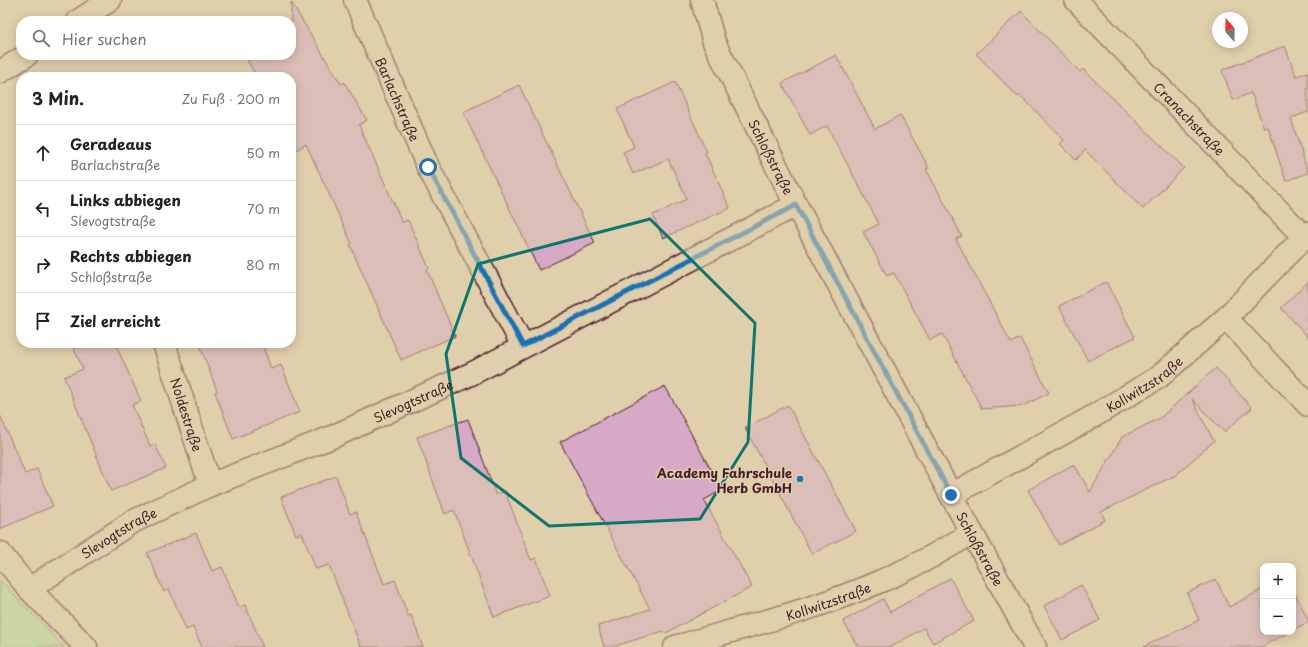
<!DOCTYPE html>
<html lang="de">
<meta charset="utf-8">
<style>
:root{--surface:#fff;--page:#f6f6f6;--text:#222;--muted:#767676;--line:#e0e0e0}
body{margin:0;font-family:"Playpen Sans",sans-serif;background:var(--page);color:var(--text)}
.controls{position:absolute;right:12px;bottom:12px;display:grid;overflow:hidden;border-radius:8px;box-shadow:0 2px 10px #0003}
.controls button{width:36px;height:36px;display:grid;place-items:center;padding:0;border:0;border-bottom:1px solid var(--line);background:var(--surface);color:var(--text);font:20px sans-serif}
.compass{position:absolute;left:1212px;top:12px;width:36px;height:36px;border-radius:50%;background:var(--surface);box-shadow:0 2px 10px #0003;rotate:340deg}
.stop{position:absolute;width:12px;height:12px;margin:-9px;border:3px solid #1f6fb2;border-radius:50%;background:#fff}
.stop.end{background:#1f6fb2;border-color:#fff;box-shadow:0 1px 4px #0008}
.list{margin:0;padding:0;list-style:none}
h2{display:flex;justify-content:space-between;align-items:center;height:52px;margin:0;padding:0 16px;font-size:17px}
h2 small{font-size:13px;font-weight:400;color:var(--muted)}
.list li{display:grid;grid-template-columns:26px 1fr auto;gap:12px;align-items:center;box-sizing:border-box;height:56px;padding:0 16px;border-top:1px solid var(--line)}
.list b{display:block;font-size:15px;white-space:nowrap}
.list p{margin:0;font-size:13px;white-space:nowrap;color:var(--muted)}
.list em{font-size:13px;font-style:normal;color:var(--muted)}
.icon{flex:none;width:22px;height:22px;fill:none;stroke:currentColor;stroke-width:2;stroke-linecap:round;stroke-linejoin:round}
.map{position:relative;flex:none;width:1308px;height:647px;overflow:hidden}
.search{position:absolute;background:var(--surface);box-shadow:0 2px 10px #0003;left:16px;top:16px;width:280px;height:44px;display:flex;align-items:center;gap:10px;box-sizing:border-box;padding:0 14px;border-radius:16px;color:var(--muted);font-size:15px}
.panel{position:absolute;background:var(--surface);box-shadow:0 2px 10px #0003;left:16px;top:72px;width:280px;height:276px;border-radius:16px}
.map>svg:first-child{display:block}
.green{fill:#b1dc9a;stroke:#7e7e62}
.building{fill:#d8a8c7;stroke:#4a1f2b}
.lines{fill:none;stroke-linecap:round;stroke-linejoin:round}
.minor-casing{stroke:#4a1f2b;stroke-width:25}
.minor{stroke:#e0cfac;stroke-width:22}
.route{stroke:#1f6fb2;stroke-width:5}
.marked{fill:none;stroke:#0f766e;stroke-width:3;stroke-linejoin:round}
.poi-dot{fill:#1f6fb2;stroke:#e0cfac;stroke-width:1.5}
.labels{text-anchor:middle;dominant-baseline:central;stroke-width:3;stroke-linejoin:round;paint-order:stroke}
.street-label{font-size:13px;fill:#4a1f2b;stroke:#e0cfac}
.poi-label{font-size:13px;font-weight:bold;fill:#4a1f2b;stroke:#e0cfac;text-anchor:end}
</style>
<div class="map">
<svg width="1308" height="647" viewBox="0 0 1308 647">
<rect width="100%" height="100%" fill="#e0cfac"/>
<filter id="ink" filterUnits="userSpaceOnUse"><feTurbulence type="fractalNoise" baseFrequency=".025" numOctaves="2"/><feDisplacementMap in="SourceGraphic" scale="8" xChannelSelector="R" yChannelSelector="G"/><feConvolveMatrix kernelMatrix="1 2 1 2 8 2 1 2 1" color-interpolation-filters="sRGB"/></filter>
<g filter="url(#ink)">
<path class="green" d="M0,580L64,647H0Z"/>
<path class="building" d="M291,2L341,84L344,82L367,120L359,125L402,222L408,220L429,268L427,270L455,336L401,360L350,245L352,244L306,144L291,153V77H257L244,55H291Z
M1021,11L1080,72L1083,69L1184,168L1143,209L1085,150L1076,160L1060,144L1064,140L1020,95L1018,97L976,54Z
M1285,46L1296,76L1308,72V112L1291,118L1308,173L1286,181L1268,127L1264,128L1251,93L1233,100L1222,70Z
M836,55L875,129L900,115L929,168L926,169L962,236L956,239L1011,343L1020,338L1049,393L1023,406L982,409L942,334L930,340L894,273L887,276L863,232L879,224L827,126L810,135L782,83Z
M675,82L707,152L705,153L730,208L663,238L653,215L687,199L668,159L633,174L623,152L634,147L617,109Z
M519,85L595,243L539,270L463,112Z
M1106,282L1135,337L1088,361L1059,306Z
M1308,282V337L1281,308Z
M71,343H115L141,401L132,405L150,446L155,444L166,468L111,491L64,377L83,369Z
M199,343H262L271,369L281,365L300,412L233,439L215,392L217,391Z
M1216,368L1252,408L1224,432L1192,399L1214,441L1176,475L1101,512L1105,520L1059,545L1028,490L1074,464L1090,492L1122,437L1160,418Z
M665,386L722,490L704,500L752,587L664,634L663,631L612,647H604L598,626L650,609L560,442Z
M788,405L856,531L812,554L745,428Z
M0,415L25,474L37,469L53,506L0,529Z
M468,419L496,495L505,491L531,560L536,558L550,596L494,617L454,510L445,514L417,437Z
M336,476L350,514L356,512L384,584L395,580L408,616L411,615L423,647H361L329,565L316,569L302,533L296,535L281,497Z
M196,533L212,571L222,567L239,607L245,605L263,647H202L193,627L186,630L169,589L164,592L147,553Z
M950,578L974,621L933,643L924,628L891,647H858L843,621L883,599L890,612Z
M1216,579L1229,607L1263,589V632H1289L1261,647H1143L1199,620L1187,593Z
M1081,585L1100,620L1062,640L1044,606Z
M1293,590L1308,619V622L1293,630Z"/>
<g class="lines">
<g class="minor-casing">
<g id="minor">
<path id="s1" d="M355,0L428,167L523,346"/>
<path id="s2" d="M702,0L714,42L796,205L951,495L1035,647"/>
<path id="s3" d="M1076,0L1304,237"/>
<path d="M78,21L110,0"/>
<path d="M0,72L27,55"/>
<path d="M1226,318L1308,405"/>
<path id="s4" d="M164,343L210,485"/>
<path id="s5" d="M951,495L1087,420L1159,377L1226,318L1308,233"/>
<path d="M0,553L29,589L86,647"/>
<path id="s6" d="M29,589L132,522L210,485L332,437L471,374L796,205"/>
<path id="s7" d="M675,647C744,627 815,610 881,581C913,568 943,550 972,533"/>
</g>
</g>
<use href="#minor" class="minor"/>
</g>
</g>
<g class="lines" filter="url(#ink)">
<path class="route" d="M428,167L523,346L796,205L951,495"/>
</g>
<path d="M0 0H1308V647H0ZM650,219L755,323L748,442L700,519L549,526L461,458L446,354L478,264Z" fill="#e0cfac" fill-opacity=".55" fill-rule="evenodd"/>
<path class="marked" d="M650,219L755,323L748,442L700,519L549,526L461,458L446,354L478,264Z"/>
<circle class="poi-dot" cx="800" cy="479" r="4"/>
<g class="labels">
<g class="street-label">
<text stroke="none"><textPath href="#s1" startOffset="108">Barlachstraße</textPath></text>
<text stroke="none"><textPath href="#s3" startOffset="164">Cranachstraße</textPath></text>
<text stroke="none"><textPath href="#s2" startOffset="172">Schloßstraße</textPath></text>
<text stroke="none"><textPath href="#s5" startOffset="223">Kollwitzstraße</textPath></text>
<text stroke="none"><textPath href="#s6" startOffset="429">Slevogtstraße</textPath></text>
<text stroke="none"><textPath href="#s4" startOffset="75">Noldestraße</textPath></text>
<text stroke="none"><textPath href="#s6" startOffset="106">Slevogtstraße</textPath></text>
<text stroke="none"><textPath href="#s2" startOffset="616">Schloßstraße</textPath></text>
<text stroke="none"><textPath href="#s7" startOffset="160">Kollwitzstraße</textPath></text>
</g>
<g class="poi-label">
<text x="792" y="472">Academy Fahrschule<tspan x="792" dy="15">Herb GmbH</tspan></text>
</g>
</g>
</svg>
<div class="controls">
<button>+</button>
<button>−</button>
</div>
<svg class="compass" viewBox="-18 -18 36 36"><path d="M0-13l5 13h-10z" fill="#e53935"/><path d="M0 13l5-13h-10z" fill="#767676"/></svg>
<div class="stop" style="left:428px;top:167px"></div>
<div class="stop end" style="left:951px;top:495px"></div>
<div class="search"><svg class="icon" aria-label="search" viewBox="0 0 24 24"><circle cx="10" cy="10" r="6"/><path d="M15 15l6 6"/></svg>Hier suchen</div>
<section class="panel">
<h2>3 Min.<small>Zu Fuß · 200 m</small></h2>
<ul class="list">
<li><svg class="icon" aria-label="ahead" viewBox="0 0 24 24"><path d="M12 20V5M6 11l6-6 6 6"/></svg><div><b>Geradeaus</b><p>Barlachstraße</p></div><em>50 m</em></li>
<li><svg class="icon" aria-label="left" viewBox="0 0 24 24"><path d="M17 20v-9H6M10 6l-5 5 5 5"/></svg><div><b>Links abbiegen</b><p>Slevogtstraße</p></div><em>70 m</em></li>
<li><svg class="icon" aria-label="right" viewBox="0 0 24 24"><path d="M7 20v-9h11M14 6l5 5-5 5"/></svg><div><b>Rechts abbiegen</b><p>Schloßstraße</p></div><em>80 m</em></li>
<li><svg class="icon" aria-label="arrive" viewBox="0 0 24 24"><path d="M6 21V4h12l-3 4 3 4H6"/></svg><div><b>Ziel erreicht</b></div></li>
</ul>
</section>
</div>
